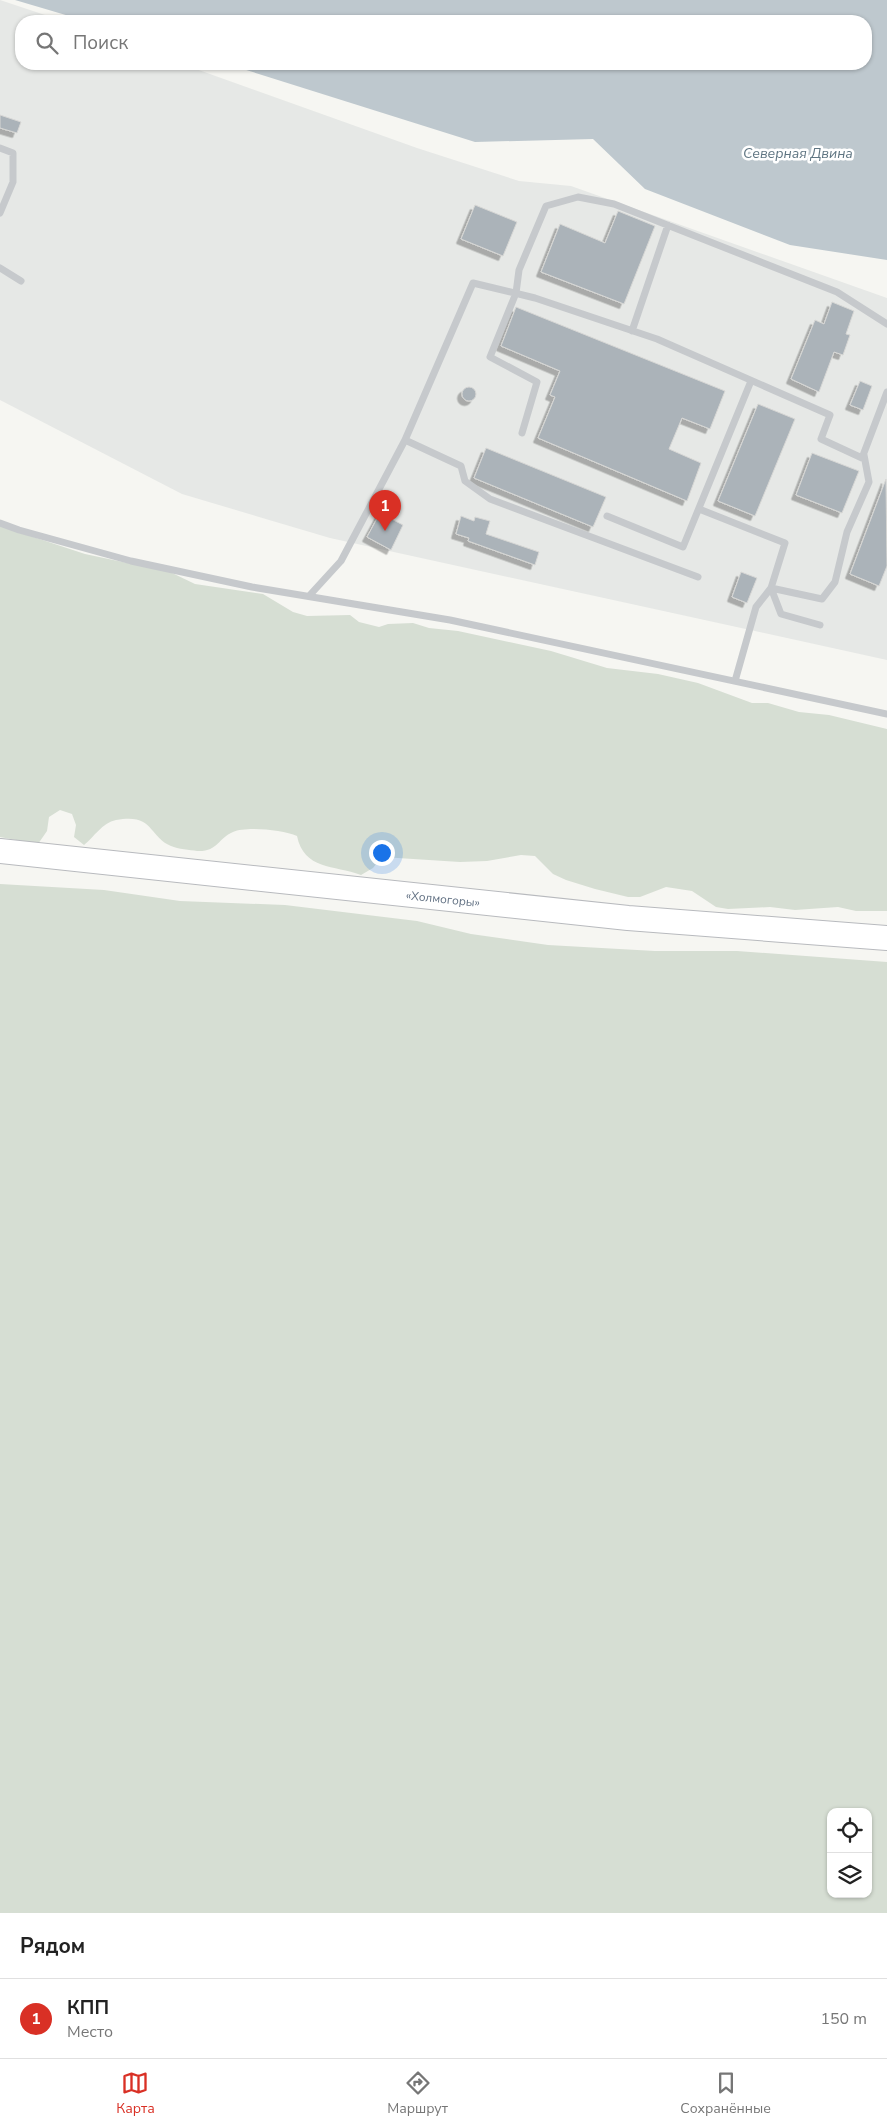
<!DOCTYPE html>
<html lang="ru">
<meta charset="utf-8">
<style>
:root{--surface:#fff;--page:#f2f2f2;--text:#222;--muted:#767676;--line:#e0e0e0;--accent:#d93025}
body{margin:0;font-family:"Nunito Sans",sans-serif;background:var(--page);color:var(--text)}
.controls{position:absolute;right:15px;bottom:15px;display:grid;overflow:hidden;border-radius:10px;box-shadow:0 1px 4px #0004}
.controls button{width:45px;height:45px;display:grid;place-items:center;padding:0;border:0;border-bottom:1px solid var(--line);background:var(--surface);color:var(--text);font:25px sans-serif}
.you{position:absolute;left:381px;top:852px;width:18px;height:18px;margin:-12px;border:4px solid #fff;border-radius:50%;background:#1a73e8;box-shadow:0 0 0 8px #1a73e833}
.badge{display:grid;place-items:center;width:32px;height:32px;border-radius:50%;background:var(--accent);color:#fff;font-size:16px;font-weight:700}
.pin{position:absolute;translate:-50% -41px;filter:drop-shadow(0 1px 2px #0008)}
.pin::after{content:'';position:absolute;top:26px;width:18px;height:15px;background:inherit;clip-path:polygon(0 0,100% 0,50% 100%)}
.list{margin:0;padding:0;list-style:none}
h2{display:flex;justify-content:space-between;align-items:center;height:65px;margin:0;padding:0 20px;font-size:21px}
h2 small{font-size:16px;font-weight:400;color:var(--muted)}
.list li{display:grid;grid-template-columns:32px 1fr auto;gap:15px;align-items:center;box-sizing:border-box;height:80px;padding:0 20px;border-top:1px solid var(--line)}
.list b{display:block;font-size:19px;white-space:nowrap}
.list p{margin:0;font-size:16px;white-space:nowrap;color:var(--muted)}
.list em{font-size:16px;font-style:normal;color:var(--muted)}
.icon{flex:none;width:28px;height:28px;fill:none;stroke:currentColor;stroke-width:2;stroke-linecap:round;stroke-linejoin:round}
.map{position:relative;flex:none;width:887px;height:1913px;overflow:hidden}
.search{position:absolute;background:var(--surface);box-shadow:0 1px 4px #0004;left:15px;right:15px;top:15px;height:55px;display:flex;align-items:center;gap:12px;box-sizing:border-box;padding:0 18px;border-radius:20px;color:var(--muted);font-size:19px}
.sheet{height:145px;background:var(--surface)}
nav{display:flex;justify-content:space-around;align-items:center;box-sizing:border-box;height:70px;border-top:1px solid var(--line);background:var(--surface);font-size:14px;color:var(--muted)}
nav a{display:grid;justify-items:center;gap:2px}
nav .on{color:var(--accent)}
.map>svg:first-child{display:block}
.built{fill:#e6e8e6}
.green{fill:#d6ded3;fill-rule:evenodd}
.water{fill:#bec8ce}
.building{fill:#abb3b9;stroke:#d7d7d5;filter:url(#shadow)}
.lines{fill:none;stroke-linecap:round;stroke-linejoin:round}
.trunk-casing{stroke:#b8babe;stroke-width:26}
.service{stroke:#c6c9cc;stroke-width:7}
.trunk{stroke:#fff;stroke-width:24}
.labels{text-anchor:middle;dominant-baseline:central;stroke-width:5;stroke-linejoin:round;paint-order:stroke}
.street-label{font-size:12px;fill:#647385;stroke:#fff}
.water-label{font-size:14px;font-style:italic;fill:#5f7582;stroke:#fff}
</style>
<div class="map">
<svg width="887" height="1913" viewBox="0 0 887 1913">
<defs>
<filter id="shadow"><feDropShadow dx="-4.5" dy="4.5" stdDeviation="0" flood-color="#0004"/></filter>
</defs>
<rect width="100%" height="100%" fill="#f6f6f2"/>
<path class="built" d="M0,0L63,21H21V64H182L417,148L519,181L571,186L887,298V660L330,538L182,494L0,400Z"/>
<path class="green" d="M0,526L85,554L170,572L195,584L263,594L293,612L307,616L350,615L359,622L379,627L388,624L413,623L429,628L458,631L551,651L607,668L658,674L698,683L752,703H768L799,712L829,715L887,729V911H856L838,907L795,910L770,907L728,909L716,907L692,891L666,887L640,897H628L595,889L566,880L553,874L535,856L521,855L487,861L460,862L382,857L373,868L361,875C334,865 304,870 297,836C283,830 247,826 233,832C218,838 218,852 197,851C190,850 178,849 171,846C148,836 154,813 116,820C102,823 94,837 84,845L74,837L76,825L72,814L60,810L49,817L47,831L38,844L0,837Z
M0,884L104,890L180,901L285,905L417,921L471,934L548,945L655,951H737L887,962V1913H0ZM831,1812H868V1894H831Z"/>
<path class="water" d="M15,0H887V260L790,245L645,189L593,139L475,142L227,64H866V21H86Z"/>
<path class="building" d="M0,115L21,122L17,133L0,128Z
M475,205L517,222L503,256L461,239Z
M618,211L655,226L624,304L541,272L560,224L605,243Z
M832,302L854,311L846,334L850,335L843,355L834,352L819,392L791,379L815,320L824,324Z
M516,307L725,391L710,429L682,418L669,449L701,463L687,501L538,438L555,397L550,395L560,371L501,346Z
M860,381L872,386L863,410L850,405Z
M462 394a7 7 0 1 1 14 0a7 7 0 1 1-14 0Z
M758,404L795,419L755,516L718,501Z
M486,448L606,497L593,527L474,478Z
M812,453L859,471L842,513L796,495Z
M886,479L887,566L879,586L850,574Z
M380,513L403,525L391,550L367,537Z
M461,516L474,521L475,517L490,521L486,534L539,552L535,565L468,541L469,538L456,534Z
M741,572L757,578L747,603L732,597Z"/>
<g class="lines">
<g class="trunk-casing">
<path id="trunk" d="M0,851L628,918L887,938"/>
</g>
<path class="service" d="M0,148L13,153V182L0,213
M0,268L21,281
M632,331L668,225
M522,433L537,382L490,357L516,293L519,270L546,206L578,197L614,204L837,292L887,324
M405,440L461,466L465,481L490,499L698,577
M699,509L785,543L771,588L781,614L820,625
M607,516L683,547L751,381
M0,523L19,530L131,561L252,587L450,620L887,714
M309,596L341,561L405,440L473,283L535,298L657,339L830,415L821,439L862,458L887,392
M735,681L756,607L771,588L822,599L835,582L847,532L869,482L864,455"/>
<use href="#trunk" class="trunk"/>
</g>
<g class="labels">
<g class="street-label">
<text transform="translate(443 899) rotate(6)">«Холмогоры»</text>
</g>
<g class="water-label">
<text x="798" y="153">Северная Двина</text>
</g>
</g>
</svg>
<div class="controls">
<button><svg class="icon" aria-label="locate" viewBox="0 0 24 24"><circle cx="12" cy="12" r="6"/><path d="M12 2v4M12 18v4M2 12h4M18 12h4"/></svg></button>
<button><svg class="icon" aria-label="layers" viewBox="0 0 24 24"><path d="M12 4l9 5-9 5-9-5zM3 14l9 5 9-5"/></svg></button>
</div>
<div class="you"></div>
<div class="pin badge" style="left:385px;top:531px">1</div>
<div class="search"><svg class="icon" aria-label="search" viewBox="0 0 24 24"><circle cx="10" cy="10" r="6"/><path d="M15 15l6 6"/></svg>Поиск</div>
</div>
<section class="sheet">
<h2>Рядом<small></small></h2>
<ul class="list">
<li><span class="badge">1</span><div><b>КПП</b><p>Место</p></div><em>150 m</em></li>
</ul>
</section>
<nav>
<a class="on"><svg class="icon" aria-label="map" viewBox="0 0 24 24"><path d="M3 6l6-2 6 2 6-2v14l-6 2-6-2-6 2zM9 4v14M15 6v14"/></svg>Карта</a>
<a><svg class="icon" aria-label="directions" viewBox="0 0 24 24"><path d="M12 3l9 9-9 9-9-9zM9 14v-3h6M13 9l2 2-2 2"/></svg>Маршрут</a>
<a><svg class="icon" aria-label="saved" viewBox="0 0 24 24"><path d="M7 4h10v16l-5-4-5 4z"/></svg>Сохранённые</a>
</nav>
